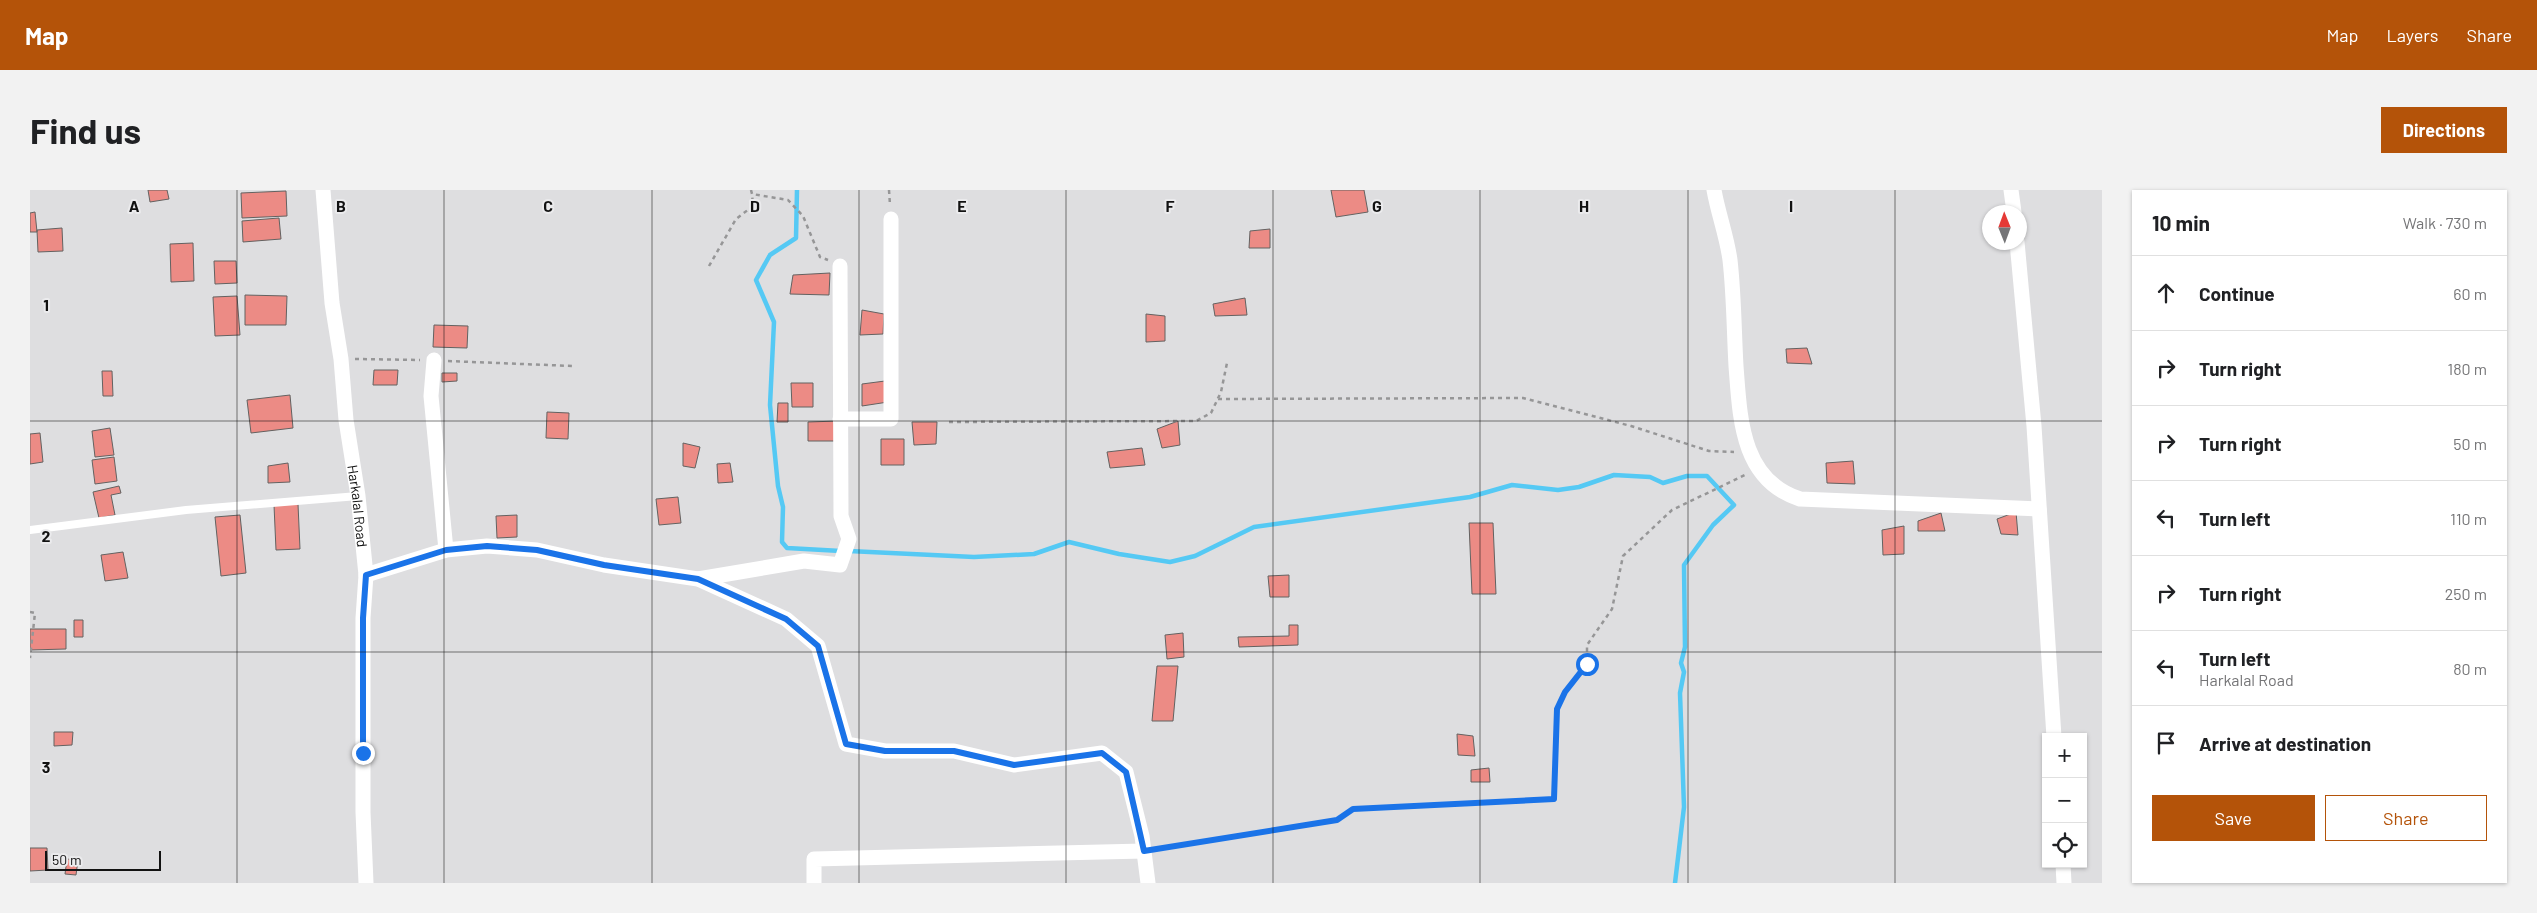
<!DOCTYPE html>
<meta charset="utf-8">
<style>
:root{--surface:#fff;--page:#f2f2f2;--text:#202124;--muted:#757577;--line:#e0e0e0;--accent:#b45309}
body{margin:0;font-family:Barlow,sans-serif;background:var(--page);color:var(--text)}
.controls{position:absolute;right:15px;bottom:15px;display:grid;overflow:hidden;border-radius:0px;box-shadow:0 1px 4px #0004}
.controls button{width:45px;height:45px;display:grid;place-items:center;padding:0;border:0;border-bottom:1px solid var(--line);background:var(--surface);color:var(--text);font:25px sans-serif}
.compass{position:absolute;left:1952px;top:15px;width:45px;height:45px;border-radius:50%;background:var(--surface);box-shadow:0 1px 4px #0004;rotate:359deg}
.scale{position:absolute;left:15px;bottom:12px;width:116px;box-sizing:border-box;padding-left:5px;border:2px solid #121212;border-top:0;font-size:14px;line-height:18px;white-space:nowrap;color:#121212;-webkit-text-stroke:4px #ebebed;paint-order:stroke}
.stop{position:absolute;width:15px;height:15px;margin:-11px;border:4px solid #1a73e8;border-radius:50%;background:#fff}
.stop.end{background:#1a73e8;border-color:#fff;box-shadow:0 1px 5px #0008}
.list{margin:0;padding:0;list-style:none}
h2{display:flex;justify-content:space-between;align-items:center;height:65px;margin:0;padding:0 20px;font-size:21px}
h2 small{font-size:16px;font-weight:400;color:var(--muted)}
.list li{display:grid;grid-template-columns:32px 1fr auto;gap:15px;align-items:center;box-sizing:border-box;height:75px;padding:0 20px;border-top:1px solid var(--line)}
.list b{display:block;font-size:19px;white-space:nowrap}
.list p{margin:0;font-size:16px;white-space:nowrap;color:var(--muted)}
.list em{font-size:16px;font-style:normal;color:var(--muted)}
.actions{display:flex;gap:10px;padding:15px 20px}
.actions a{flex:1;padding:11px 0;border:1px solid var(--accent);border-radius:0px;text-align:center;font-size:18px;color:var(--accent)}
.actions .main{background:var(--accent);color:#fff}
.icon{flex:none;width:28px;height:28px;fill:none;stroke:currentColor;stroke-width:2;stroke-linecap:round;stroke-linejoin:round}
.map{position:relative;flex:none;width:2072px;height:693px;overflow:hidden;border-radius:0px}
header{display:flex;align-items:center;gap:30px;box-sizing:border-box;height:70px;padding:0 25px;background:var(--accent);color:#fff}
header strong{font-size:24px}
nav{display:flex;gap:28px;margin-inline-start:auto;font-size:18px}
.intro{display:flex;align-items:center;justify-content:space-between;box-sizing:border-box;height:120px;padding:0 30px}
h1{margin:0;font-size:35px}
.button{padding:12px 22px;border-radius:0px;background:var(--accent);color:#fff;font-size:18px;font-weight:700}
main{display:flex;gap:30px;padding:0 30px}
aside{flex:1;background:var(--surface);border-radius:0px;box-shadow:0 1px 4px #0004}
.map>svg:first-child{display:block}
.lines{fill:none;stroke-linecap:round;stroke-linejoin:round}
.stream{stroke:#55c9f4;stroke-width:4.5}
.building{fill:#ec8b85;stroke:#636261}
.path{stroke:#969697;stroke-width:2.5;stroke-dasharray:4 4;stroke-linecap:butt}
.service{stroke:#fff;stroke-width:8}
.minor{stroke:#fff;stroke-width:15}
.route{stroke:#1a73e8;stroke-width:6}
.grid{fill:none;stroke:#121212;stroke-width:1;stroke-opacity:0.55}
.labels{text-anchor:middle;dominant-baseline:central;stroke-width:4;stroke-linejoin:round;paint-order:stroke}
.street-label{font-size:14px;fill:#121212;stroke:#ebebed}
.grid-label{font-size:16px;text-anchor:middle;font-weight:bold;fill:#121212;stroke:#ebebed;stroke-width:4;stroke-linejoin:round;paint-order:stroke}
</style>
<header>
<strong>Map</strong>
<nav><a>Map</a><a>Layers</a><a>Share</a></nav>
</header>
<div class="intro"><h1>Find us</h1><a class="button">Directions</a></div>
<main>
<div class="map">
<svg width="2072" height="693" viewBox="0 0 2072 693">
<rect width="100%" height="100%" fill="#dedee0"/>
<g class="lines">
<path class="stream" d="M767,0L766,48L740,65L726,90L744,132L740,215L748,296L753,317L752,352L757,358L811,361
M819,361L944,367L1004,364L1039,352L1089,364L1140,372L1165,366L1224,337L1440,307L1482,295L1528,300L1549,297L1584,285L1620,287L1633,293L1657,286H1677L1704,315L1683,335L1654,375L1655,457L1651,473L1654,482L1650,503L1654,617L1645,693"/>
</g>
<path class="building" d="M118,0H137L139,9L120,12Z
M1301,0H1334L1338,22L1306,27Z
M256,1L257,26L212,28L211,3Z
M5,22L7,42H0V23Z
M249,28L251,49L213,52L212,31Z
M32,38L33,61L8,62L7,40Z
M1240,39V58H1219L1220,41Z
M163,53L164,91L141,92L140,54Z
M184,71H206L207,93L185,94Z
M800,83L799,105L760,104L763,85Z
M215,105L257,106L256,135H215Z
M207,106L210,145L185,146L183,107Z
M1215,108L1217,125L1185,126L1183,114Z
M832,120L854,124L853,144L830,145Z
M1116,124L1135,126V151L1116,152Z
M404,135L438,136L437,158L403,157Z
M1777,158L1782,174L1757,173L1756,159Z
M344,180H368L367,195H343Z
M72,181H82L83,206H73Z
M412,183H427V191L412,192Z
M855,191L858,212L832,216V194Z
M761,193H783V217H762Z
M260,205L263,238L221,243L217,210Z
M748,213H758V232H747Z
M517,222L539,223L538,249L516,248Z
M808,231V251H778V232Z
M1148,231L1150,255L1132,258L1127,239Z
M882,232H907L906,254L884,255Z
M80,238L84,265L65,267L62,241Z
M10,243L13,272L0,274V244Z
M851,249H874V275H851Z
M653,253L670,257L665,278L653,276Z
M1112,258L1115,275L1080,278L1077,262Z
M84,267L87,291L65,294L62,270Z
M1823,271L1825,294L1797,293L1796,273Z
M258,273L260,292L238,293V276Z
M700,273L703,292L688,293L687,274Z
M89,296L91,303L81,305L85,325L69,328L63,302Z
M648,307L651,333L629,335L626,309Z
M268,314L270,359L246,360L244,315Z
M1986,322L1988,345L1971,344L1967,329Z
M1911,323L1915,341H1888V331Z
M210,325L216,383L191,386L185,327Z
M487,325V347L467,348L466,326Z
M1439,333H1463L1466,404H1442Z
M1874,336V364L1853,365L1852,340Z
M93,362L98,388L75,391L71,365Z
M1259,385V407H1240L1238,386Z
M44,430H53V447H44Z
M1259,435H1268V455L1209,457L1208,447L1259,446Z
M0,439H36V459L0,460Z
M1153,443L1154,467L1137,469L1135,445Z
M1127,476H1148L1143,531H1122Z
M24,542H43L42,555L24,556Z
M1427,544L1443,546L1445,566L1428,565Z
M1459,578L1460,592H1441V580Z
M0,658H17L18,680L0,681Z
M37,669L48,670L46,685L35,684Z"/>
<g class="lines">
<path class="path" d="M721,0L722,4L758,10L773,26L790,67L798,70
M859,0L860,15
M679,76L706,29L723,16L722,4
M325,169L390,170
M418,171L542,176
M1188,209L1493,208L1601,236L1679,261L1704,262
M919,232L1166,231L1181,223L1191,202L1197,173
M0,422L5,423L0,468
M1127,659L1307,630L1323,619L1524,609L1527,519L1535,502L1557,474V455L1582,419L1593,366L1642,320L1715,285"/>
<path class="service" d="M0,340L156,320L328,306"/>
<g class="minor">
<path id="s1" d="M293,0L302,113L311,169L316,230L328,306L336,385L333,428V622L336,693"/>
<path d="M1684,0C1688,23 1697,47 1700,70C1704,105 1704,141 1706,176C1710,228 1711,290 1770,309L2009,319"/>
<path d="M1981,0L1984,22"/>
<path d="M1987,52L2004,236L2024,547"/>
<path d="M404,170L401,206L416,360"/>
<path d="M810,229H861V29"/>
<path d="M336,385L416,360L457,356L507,360L574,375L668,389L756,429L788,456L816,554L855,561H924L984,575L1072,563L1096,582L1112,646L1118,693"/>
<path d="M668,389L774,371L810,375L819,349L811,326L810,76"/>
<path d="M2033,674L2034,693"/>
<path d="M784,693V669L1114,661"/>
</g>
</g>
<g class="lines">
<path class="route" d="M333,563V428L336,385L416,360L457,356L507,360L574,375L668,389L756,429L788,456L816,554L855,561H924L984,575L1072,563L1096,582L1114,661L1307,630L1323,619L1524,609L1527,519L1535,502L1557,474"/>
</g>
<path class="grid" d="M207,0V693M414,0V693M622,0V693M829,0V693M1036,0V693M1243,0V693M1450,0V693M1658,0V693M1865,0V693M0,231H2072M0,462H2072"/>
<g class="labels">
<g class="street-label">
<text stroke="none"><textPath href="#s1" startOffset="318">Harkalal Road</textPath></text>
</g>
</g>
<g class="grid-label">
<text x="104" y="22">A</text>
<text x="311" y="22">B</text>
<text x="518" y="22">C</text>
<text x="725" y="22">D</text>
<text x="932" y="22">E</text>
<text x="1140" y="22">F</text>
<text x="1347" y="22">G</text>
<text x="1554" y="22">H</text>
<text x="1761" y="22">I</text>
<text x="16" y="121">1</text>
<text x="16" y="352">2</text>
<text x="16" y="583">3</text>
</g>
</svg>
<div class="controls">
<button>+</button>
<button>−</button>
<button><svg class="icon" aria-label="locate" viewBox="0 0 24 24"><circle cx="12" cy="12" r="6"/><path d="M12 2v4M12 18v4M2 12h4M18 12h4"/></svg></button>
</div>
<svg class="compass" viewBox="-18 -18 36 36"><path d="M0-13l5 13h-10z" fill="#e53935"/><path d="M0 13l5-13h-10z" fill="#757577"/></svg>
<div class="scale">50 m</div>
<div class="stop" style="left:1557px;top:474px"></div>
<div class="stop end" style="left:333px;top:563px"></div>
</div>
<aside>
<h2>10 min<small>Walk · 730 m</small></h2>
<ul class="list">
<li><svg class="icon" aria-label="ahead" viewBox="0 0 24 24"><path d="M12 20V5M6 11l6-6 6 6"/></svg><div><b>Continue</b></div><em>60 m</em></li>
<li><svg class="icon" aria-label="right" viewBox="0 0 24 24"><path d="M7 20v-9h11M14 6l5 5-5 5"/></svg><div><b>Turn right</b></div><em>180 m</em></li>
<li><svg class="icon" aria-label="right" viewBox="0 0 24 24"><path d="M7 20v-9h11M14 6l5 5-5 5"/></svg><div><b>Turn right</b></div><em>50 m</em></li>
<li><svg class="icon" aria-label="left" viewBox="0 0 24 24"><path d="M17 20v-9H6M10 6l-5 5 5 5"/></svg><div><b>Turn left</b></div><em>110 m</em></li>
<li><svg class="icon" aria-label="right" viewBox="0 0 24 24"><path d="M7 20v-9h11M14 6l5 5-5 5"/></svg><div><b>Turn right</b></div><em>250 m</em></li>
<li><svg class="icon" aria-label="left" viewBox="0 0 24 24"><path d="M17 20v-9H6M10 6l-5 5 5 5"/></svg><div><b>Turn left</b><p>Harkalal Road</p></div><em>80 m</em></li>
<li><svg class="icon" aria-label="arrive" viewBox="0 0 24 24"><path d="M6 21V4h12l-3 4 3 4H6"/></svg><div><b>Arrive at destination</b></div></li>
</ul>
<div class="actions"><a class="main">Save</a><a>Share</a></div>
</aside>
</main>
